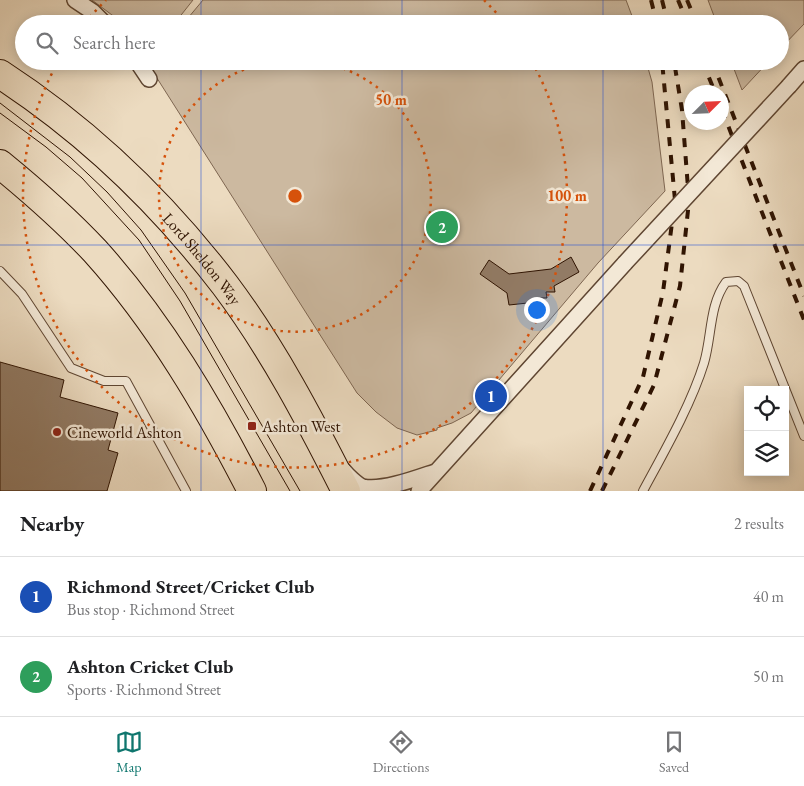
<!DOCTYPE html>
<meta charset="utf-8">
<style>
:root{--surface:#fff;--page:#f6f6f6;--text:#202124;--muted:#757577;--line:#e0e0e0;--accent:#0f766e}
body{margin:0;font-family:"EB Garamond",serif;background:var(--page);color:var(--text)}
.controls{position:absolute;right:15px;bottom:15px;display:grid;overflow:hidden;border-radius:0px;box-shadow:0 2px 12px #0003}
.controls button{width:45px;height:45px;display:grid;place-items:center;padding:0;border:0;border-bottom:1px solid var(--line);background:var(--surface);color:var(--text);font:25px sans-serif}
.compass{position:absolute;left:684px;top:85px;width:45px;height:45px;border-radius:50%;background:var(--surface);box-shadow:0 2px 12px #0003;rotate:66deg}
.you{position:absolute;left:536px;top:309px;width:18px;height:18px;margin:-12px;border:4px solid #fff;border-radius:50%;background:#1a73e8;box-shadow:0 0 0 8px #1a73e833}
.badge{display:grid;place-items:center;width:32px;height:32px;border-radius:50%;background:var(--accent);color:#fff;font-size:16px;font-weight:700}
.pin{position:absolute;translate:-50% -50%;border:2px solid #fff;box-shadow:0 1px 5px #0006}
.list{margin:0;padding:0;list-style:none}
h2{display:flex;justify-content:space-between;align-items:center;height:65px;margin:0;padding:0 20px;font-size:21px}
h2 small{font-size:16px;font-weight:400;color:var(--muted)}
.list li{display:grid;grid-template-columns:32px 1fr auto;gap:15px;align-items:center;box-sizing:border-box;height:80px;padding:0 20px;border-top:1px solid var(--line)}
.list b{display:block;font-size:19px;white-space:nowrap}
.list p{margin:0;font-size:16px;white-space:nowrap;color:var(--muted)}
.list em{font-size:16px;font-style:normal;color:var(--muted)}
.icon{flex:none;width:28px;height:28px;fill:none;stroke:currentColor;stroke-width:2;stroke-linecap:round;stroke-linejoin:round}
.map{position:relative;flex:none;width:804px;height:491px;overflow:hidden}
.search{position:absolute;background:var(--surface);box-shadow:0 2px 12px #0003;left:15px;right:15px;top:15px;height:55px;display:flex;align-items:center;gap:12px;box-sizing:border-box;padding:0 18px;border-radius:28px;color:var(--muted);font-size:19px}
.sheet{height:225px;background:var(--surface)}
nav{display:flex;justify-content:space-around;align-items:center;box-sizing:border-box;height:70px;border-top:1px solid var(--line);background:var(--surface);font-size:14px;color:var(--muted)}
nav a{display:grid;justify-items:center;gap:2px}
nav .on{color:var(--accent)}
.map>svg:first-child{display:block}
.green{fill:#ccb9a0;stroke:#7e6651}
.building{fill:#927b65;stroke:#301402}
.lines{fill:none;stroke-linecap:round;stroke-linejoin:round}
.lane-casing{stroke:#5f4632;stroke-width:10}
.street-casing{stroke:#5f4632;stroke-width:18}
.highway-casing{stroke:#301402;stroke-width:30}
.lane{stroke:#f3e8d6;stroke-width:8}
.street{stroke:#f3e8d6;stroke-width:15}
.highway{stroke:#ecdbc0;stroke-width:28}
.tram{stroke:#301402;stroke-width:1}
.rail{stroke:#301402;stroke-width:4;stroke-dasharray:9 9;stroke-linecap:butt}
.street-bridge-casing{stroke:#5f4632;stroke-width:18;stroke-linecap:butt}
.street-bridge{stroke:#f3e8d6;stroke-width:15}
.grid{fill:none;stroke:#1d4ed8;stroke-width:1;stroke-opacity:0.55}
.ring{fill:none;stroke:#d6520b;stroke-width:2.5;stroke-dasharray:2.5 5}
.poi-dot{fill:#8f2418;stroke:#f3e8d6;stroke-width:2}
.labels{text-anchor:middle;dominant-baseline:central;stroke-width:5;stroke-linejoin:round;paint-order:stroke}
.street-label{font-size:16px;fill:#301402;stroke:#f3e8d6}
.poi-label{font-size:16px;fill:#301402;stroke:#f3e8d6;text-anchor:start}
.centre{fill:#d6520b;stroke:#f3e8d6;stroke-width:2.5}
.ring-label{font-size:15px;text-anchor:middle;font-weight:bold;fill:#d6520b;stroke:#f3e8d6;stroke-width:5;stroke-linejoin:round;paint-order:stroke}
</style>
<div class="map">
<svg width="804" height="491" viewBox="0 0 804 491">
<rect width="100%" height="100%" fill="#ecdbc0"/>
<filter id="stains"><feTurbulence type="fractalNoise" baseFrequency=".004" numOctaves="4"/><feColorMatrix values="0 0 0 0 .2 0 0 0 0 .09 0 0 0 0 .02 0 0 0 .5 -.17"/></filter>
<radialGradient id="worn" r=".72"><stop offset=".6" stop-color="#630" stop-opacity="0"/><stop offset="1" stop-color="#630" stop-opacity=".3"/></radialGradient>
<path class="green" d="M92,0H193L174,24H124Z
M203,0H626L635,24H183Z
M708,0H804V24L780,49V24H717Z
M151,61H646L652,82L665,191L598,263L471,413L452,423L437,428V430L417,435L397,428L376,412L357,393L148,64Z
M731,61H769L742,90Z"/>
<path class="building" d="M571,257L579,272L554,286L555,292H546L547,298H536L537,302L509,305L507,293L480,274L489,260L509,274L551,269Z
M0,362L64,380L60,397L118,413L108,450L118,453L107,491H0Z"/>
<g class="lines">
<g class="lane-casing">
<path id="lane" d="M0,271L22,294L71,368L104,381H126L186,491
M643,491C664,452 691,405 704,363C712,336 709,305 726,282L738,281L744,286L804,436"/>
</g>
<g class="street-casing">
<path id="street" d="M75,0L93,12L105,24
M137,61L149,79
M789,86L804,69
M343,470C347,475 357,485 363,487C383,491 417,478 435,472
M419,491L625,263"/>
</g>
<g class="highway-casing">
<g id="highway">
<path id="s1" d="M0,74C86,130 163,204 225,285C273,349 310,420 346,491"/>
<path d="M0,164C33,191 66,220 95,251C159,322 209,407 252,491"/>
</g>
</g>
<use href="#lane" class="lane"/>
<use href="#street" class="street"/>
<use href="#highway" class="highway"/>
<path class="tram" d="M0,103L70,157L107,192L141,230L185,293L300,491
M0,113L46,147L82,178L139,240L180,301L290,491"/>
<path class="rail" d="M651,0L657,24
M662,0L668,24
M678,0L688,24
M687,0L697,24
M702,61L715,92
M712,61L804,296
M722,110L804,320
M590,491L643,377L663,292L675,200L662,61
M602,491L654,385L680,286L689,201L682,110L674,61"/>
<g class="street-bridge-casing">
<path id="street-bridge" d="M625,263L789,86"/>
</g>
<use href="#street-bridge" class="street-bridge"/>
</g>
<path class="grid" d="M201,0V24M402,0V24M603,0V24M201,61V491M402,61V491M603,61V491M0,245H804"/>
<g class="ring">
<path d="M314 61A136 136 0 1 1 276 61"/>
<path d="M85 23A272 272 0 0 1 106 0M484 0A272 272 0 0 1 505 23M532 62A272 272 0 1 1 58 62"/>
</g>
<g class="poi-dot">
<rect x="247" y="421" width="10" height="10" rx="2.5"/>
<circle cx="57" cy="432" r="5"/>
</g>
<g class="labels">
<g class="street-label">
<text stroke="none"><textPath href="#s1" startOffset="275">Lord Sheldon Way</textPath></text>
</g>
<g class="poi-label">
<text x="262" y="426">Ashton West</text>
<text x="67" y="432">Cineworld Ashton</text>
</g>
</g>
<circle cx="295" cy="196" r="8" class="centre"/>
<g class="ring-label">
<text x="391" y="105">50 m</text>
<text x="567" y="201">100 m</text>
</g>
<rect width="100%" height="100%" filter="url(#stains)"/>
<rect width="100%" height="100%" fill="url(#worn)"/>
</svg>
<div class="controls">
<button><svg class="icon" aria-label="locate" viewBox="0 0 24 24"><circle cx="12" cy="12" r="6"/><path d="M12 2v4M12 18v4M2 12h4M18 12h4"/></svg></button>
<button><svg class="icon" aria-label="layers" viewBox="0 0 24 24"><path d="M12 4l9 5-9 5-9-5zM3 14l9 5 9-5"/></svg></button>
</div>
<svg class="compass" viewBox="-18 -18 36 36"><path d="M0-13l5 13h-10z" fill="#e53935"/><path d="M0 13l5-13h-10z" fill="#757577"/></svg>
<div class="you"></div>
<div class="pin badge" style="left:491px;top:396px;background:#1a4fb4">1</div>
<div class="pin badge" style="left:442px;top:227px;background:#2e9e5b">2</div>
<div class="search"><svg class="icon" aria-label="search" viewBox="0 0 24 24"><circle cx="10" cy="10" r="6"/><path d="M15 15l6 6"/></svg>Search here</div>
</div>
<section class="sheet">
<h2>Nearby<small>2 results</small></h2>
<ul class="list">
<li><span class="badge" style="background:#1a4fb4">1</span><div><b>Richmond Street/Cricket Club</b><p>Bus stop · Richmond Street</p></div><em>40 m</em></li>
<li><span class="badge" style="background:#2e9e5b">2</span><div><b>Ashton Cricket Club</b><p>Sports · Richmond Street</p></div><em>50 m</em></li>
</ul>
</section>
<nav>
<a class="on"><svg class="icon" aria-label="map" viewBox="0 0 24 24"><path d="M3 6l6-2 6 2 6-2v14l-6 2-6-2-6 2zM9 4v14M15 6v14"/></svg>Map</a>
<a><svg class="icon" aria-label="directions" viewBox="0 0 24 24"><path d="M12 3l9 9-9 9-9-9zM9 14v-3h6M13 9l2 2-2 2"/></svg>Directions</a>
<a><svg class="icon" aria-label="saved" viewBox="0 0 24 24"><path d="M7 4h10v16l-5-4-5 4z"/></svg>Saved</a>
</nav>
